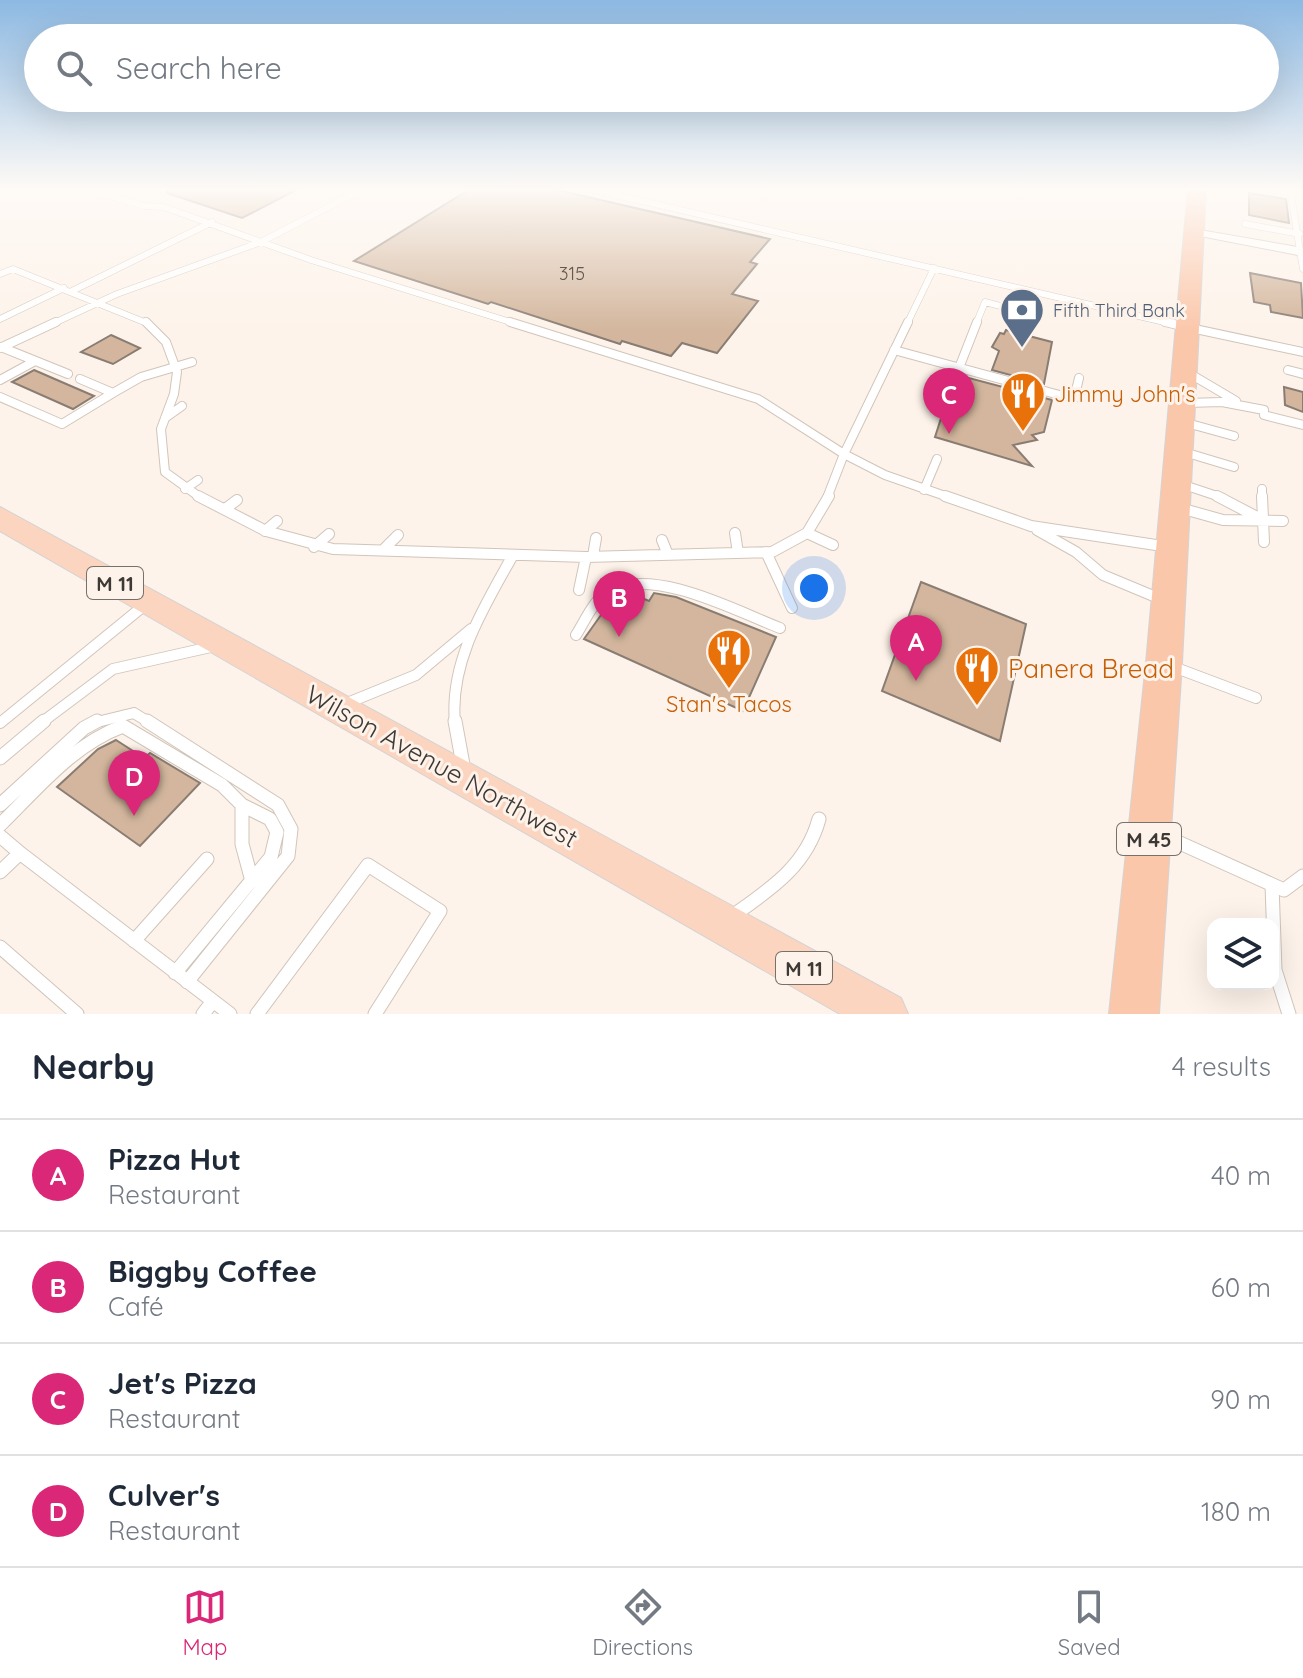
<!DOCTYPE html>
<meta charset="utf-8">
<style>
:root{--surface:#fff;--page:#f6f6f7;--text:#1f2937;--muted:#747a83;--line:#e0e1e3;--accent:#db2777}
body{margin:0;font-family:Quicksand,sans-serif;background:var(--page);color:var(--text)}
.controls{position:absolute;right:24px;bottom:24px;display:grid;overflow:hidden;border-radius:16px;box-shadow:0 8px 32px #0002}
.controls button{width:72px;height:72px;display:grid;place-items:center;padding:0;border:0;border-bottom:2px solid var(--line);background:var(--surface);color:var(--text);font:40px sans-serif}
.you{position:absolute;left:814px;top:588px;width:28px;height:28px;margin:-20px;border:6px solid #fff;border-radius:50%;background:#1a73e8;box-shadow:0 0 0 12px #1a73e833}
.badge{display:grid;place-items:center;width:52px;height:52px;border-radius:50%;background:var(--accent);color:#fff;font-size:26px;font-weight:700}
.pin{position:absolute;translate:-50% -66px;filter:drop-shadow(0 2px 4px #0008)}
.pin::after{content:'';position:absolute;top:42px;width:28px;height:24px;background:inherit;clip-path:polygon(0 0,100% 0,50% 100%)}
.list{margin:0;padding:0;list-style:none}
h2{display:flex;justify-content:space-between;align-items:center;height:104px;margin:0;padding:0 32px;font-size:34px}
h2 small{font-size:26px;font-weight:400;color:var(--muted)}
.list li{display:grid;grid-template-columns:52px 1fr auto;gap:24px;align-items:center;box-sizing:border-box;height:112px;padding:0 32px;border-top:2px solid var(--line)}
.list b{display:block;font-size:30px;white-space:nowrap}
.list p{margin:0;font-size:26px;white-space:nowrap;color:var(--muted)}
.list em{font-size:26px;font-style:normal;color:var(--muted)}
.icon{flex:none;width:44px;height:44px;fill:none;stroke:currentColor;stroke-width:2;stroke-linecap:round;stroke-linejoin:round}
.map{position:relative;flex:none;width:1303px;height:1014px;overflow:hidden}
.search{position:absolute;background:var(--surface);box-shadow:0 8px 32px #0002;left:24px;right:24px;top:24px;height:88px;display:flex;align-items:center;gap:20px;box-sizing:border-box;padding:0 28px;border-radius:44px;color:var(--muted);font-size:30px}
.sheet{height:552px;background:var(--surface)}
nav{display:flex;justify-content:space-around;align-items:center;box-sizing:border-box;height:112px;border-top:2px solid var(--line);background:var(--surface);font-size:22px;color:var(--muted)}
nav a{display:grid;justify-items:center;gap:4px}
nav .on{color:var(--accent)}
.map>svg:first-child{display:block}
.building{fill:#d3b69d;stroke:#897d73;stroke-width:2}
.lines{fill:none;stroke-linecap:round;stroke-linejoin:round}
.service-far3-casing{stroke:#d1c5ba;stroke-width:7}
.service-far2-casing{stroke:#d1c5ba;stroke-width:10}
.service-far1-casing{stroke:#d1c5ba;stroke-width:12}
.service-casing{stroke:#d1c5ba;stroke-width:15}
.minor-casing{stroke:#d1c5ba;stroke-width:2}
.primary-casing{stroke:#d5d3d3;stroke-width:2}
.trunk-casing{stroke:#d5d3d3;stroke-width:2}
.service-far3{stroke:#fff;stroke-width:6}
.service-far2{stroke:#fff;stroke-width:8}
.service-far1{stroke:#fff;stroke-width:10}
.service{stroke:#fff;stroke-width:13}
.minor{fill:#fff;fill-rule:evenodd}
.primary{fill:#fcd5c0;fill-rule:evenodd}
.trunk{fill:#fbc7ab;fill-rule:evenodd}
.labels{text-anchor:middle;dominant-baseline:central;stroke-width:6;stroke-linejoin:round;paint-order:stroke}
.number-label{font-size:18px;fill:#63584f}
.far-service-label{font-size:18px;fill:#4e5e75;stroke:#fdf3ea;text-anchor:start}
.shield{fill:#fdf3ea;stroke:#77716b;stroke-width:2}
.shield-label{font-size:20px;font-weight:bold;fill:#3e3935}
.food-label{font-size:22px;fill:#c56008;stroke:#fdf3ea;text-anchor:start}
.near-food-label{font-size:26px;fill:#c56008;stroke:#fdf3ea;text-anchor:start}
.near-street-label{font-size:26px;fill:#3e3935;stroke:#fdf3ea}
</style>
<div class="map">
<svg width="1303" height="1014" viewBox="0 0 1303 1014">
<rect width="100%" height="100%" fill="#fdf3ea"/>
<path class="building" d="M168,189H298L242,218L167,193Z
M470,189H553L770,239L750,262L757,264L732,294L758,301L717,353L682,343L671,356L622,341L620,344L491,302L488,304L354,261Z
M1249,193L1286,199L1289,223L1249,215Z
M1250,273L1301,283L1303,318L1271,312L1270,305L1254,302Z
M1006,330L1052,342L1044,384L992,370L999,351L992,347L1000,333L1004,334Z
M111,335L140,348L113,364L81,352Z
M34,370L57,380L94,396L73,409L12,382Z
M965,377L1052,400L1044,432L1032,435L1037,440L1013,445L1032,466L935,437L945,406L953,408Z
M1284,387L1303,392V412L1285,405Z
M921,582L1026,624L1000,741L882,691Z
M630,593L649,601L654,593L676,597L776,637L743,711L584,639L613,598Z
M116,740L144,758L150,753L200,783L140,846L57,787L98,749Z"/>
<g class="lines">
<g class="service-far3-casing">
<path id="service-far3" d="M86,189L144,206L164,207L311,260L517,324
M590,189L1173,324
M1268,189L1294,193
M1290,189L1303,269
M391,192L394,190
M1245,224L1300,234
M0,274L13,269L149,324
M72,291L212,222
M0,319L64,288
M52,324L117,294L261,242L363,189
M907,324L934,268
M976,324L985,302L1031,314"/>
</g>
<g class="service-far2-casing">
<path id="service-far2" d="M146,322L166,342L177,372L174,394L161,429L165,472L201,498
M510,322L758,399L844,454L827,498
M908,322L844,454L885,475L951,498
M1165,322L1186,327
M1,347L68,374
M0,348L56,322
M894,350L1074,399L1079,378
M959,368L977,322
M1288,370L1303,374
M1187,372L1236,401
M80,379L113,393L141,377L192,362
M0,380L35,361
M0,397L62,424L113,393
M1186,403L1222,402L1264,410V415L1303,425
M165,418L182,406
M1183,422L1234,436
M1184,452L1234,467
M1181,484L1223,498
M185,489L198,480
M1262,489V498
M924,490L937,459"/>
</g>
<g class="service-far1-casing">
<path id="service-far1" d="M198,496L266,531L333,549L586,557L772,552L807,533L829,496
M945,496L1031,526L1169,547
M1217,496L1259,518
M1262,496L1264,542
M1180,508L1223,520L1283,521
M225,509L237,500
M1037,530L1076,552L1103,575L1163,600
M265,531L277,521
M735,533L738,553
M807,533L833,545
M662,540L668,555
M314,547L329,534
M383,550L398,535
M766,552L792,608
M593,556L596,538
M579,590L586,557
M576,635C585,621 594,599 609,591C655,567 736,611 780,628
M1171,666L1256,698
M345,704L416,675L471,629
M0,723L146,604
M41,723L113,669L215,646
M93,723L134,713L150,723
M455,723C449,662 484,607 513,555"/>
</g>
<g class="service-casing">
<path id="service" d="M147,721L278,805L291,829L288,856L187,982
M455,721L464,770
M0,758L44,721
M0,805L84,728L97,721
M242,805V844L252,881
M0,825C38,788 72,745 123,726L222,785L242,805L270,819L277,832L271,857L175,973
M1160,834L1284,890L1303,876
M0,836L20,853
M0,872L20,853L230,1014
M1272,885L1275,970L1289,1014
M731,917C769,890 806,867 819,819
M134,941L207,859
M0,947L77,1014
M203,1014L213,1001
M257,1014L368,865L440,911L375,1014"/>
</g>
<g class="minor-casing">
<path id="minor" d="M1194,229L1303,248V256L1190,234V230Z
M1186,323L1303,348V356L1181,330L1179,327Z"/>
</g>
<g class="primary-casing">
<path id="primary" d="M0,507L901,998L908,1014H840L0,531Z"/>
</g>
<g class="trunk-casing">
<path id="trunk" d="M1188,189H1206L1182,663L1159,1014H1109L1146,663Z"/>
</g>
<use href="#service-far3" class="service-far3"/>
<use href="#service-far2" class="service-far2"/>
<use href="#service-far1" class="service-far1"/>
<use href="#service" class="service"/>
<use href="#minor" class="minor"/>
<use href="#primary" class="primary"/>
<use href="#trunk" class="trunk"/>
</g>
<linearGradient id="sky" x2="0" y2="1"><stop stop-color="#8db9e2"/><stop offset="0.57" stop-color="#fefaf6"/><stop offset="1" stop-color="#fefaf6" stop-opacity="0"/></linearGradient>
<rect width="1303" height="331" fill="url(#sky)"/>
<defs>
<g id="bank-pin" transform="scale(2.3)"><path d="M0 17L-7.5 6A9.5 9.5 0 1 1 7.5 6Z" fill="#5c6f8a" stroke="#fdf3ea"/><path d="M-6-4H6V4H-6ZM0-2.3a2.3 2.3 0 1 0 0 4.6a2.3 2.3 0 1 0 0-4.6Z" fill="#fff"/></g>
<g id="restaurant-pin" transform="scale(2.3)"><path d="M0 17L-7.5 6A9.5 9.5 0 1 1 7.5 6Z" fill="#e8710a" stroke="#fdf3ea"/><path d="M-5-6h1v4h1v-4h1v4h1v-4h1v5L-1.5 .5V6h-2V.5L-5-1ZM5-6V6H3V1.5H1.5Q1.5-4 5-6Z" fill="#fff"/></g>
</defs>
<g fill-rule="evenodd">
<use href="#bank-pin" x="1022" y="310"/>
<use href="#restaurant-pin" x="1023" y="394"/>
<use href="#restaurant-pin" x="729" y="651"/>
<use href="#restaurant-pin" x="977" y="668"/>
</g>
<g class="labels">
<g class="number-label">
<text x="572" y="273">315</text>
</g>
<g class="far-service-label">
<text x="1053" y="310">Fifth Third Bank</text>
</g>
<g class="shield">
<rect x="87" y="567" width="56" height="32" rx="6"/>
<rect x="1117" y="823" width="64" height="32" rx="6"/>
<rect x="776" y="952" width="56" height="32" rx="6"/>
</g>
<g class="shield-label">
<text x="115" y="583">M 11</text>
<text x="1149" y="839">M 45</text>
<text x="804" y="968">M 11</text>
</g>
<g class="food-label">
<text x="1054" y="394">Jimmy John's</text>
<text x="729" y="704" text-anchor="middle">Stan's Tacos</text>
</g>
<g class="near-food-label">
<text x="1008" y="668">Panera Bread</text>
</g>
<g class="near-street-label">
<text transform="translate(442 766) rotate(29)">Wilson Avenue Northwest</text>
</g>
</g>
</svg>
<div class="controls">
<button><svg class="icon" aria-label="layers" viewBox="0 0 24 24"><path d="M12 4l9 5-9 5-9-5zM3 14l9 5 9-5"/></svg></button>
</div>
<div class="you"></div>
<div class="pin badge" style="left:916px;top:681px">A</div>
<div class="pin badge" style="left:619px;top:637px">B</div>
<div class="pin badge" style="left:949px;top:434px">C</div>
<div class="pin badge" style="left:134px;top:816px">D</div>
<div class="search"><svg class="icon" aria-label="search" viewBox="0 0 24 24"><circle cx="10" cy="10" r="6"/><path d="M15 15l6 6"/></svg>Search here</div>
</div>
<section class="sheet">
<h2>Nearby<small>4 results</small></h2>
<ul class="list">
<li><span class="badge">A</span><div><b>Pizza Hut</b><p>Restaurant</p></div><em>40 m</em></li>
<li><span class="badge">B</span><div><b>Biggby Coffee</b><p>Café</p></div><em>60 m</em></li>
<li><span class="badge">C</span><div><b>Jet's Pizza</b><p>Restaurant</p></div><em>90 m</em></li>
<li><span class="badge">D</span><div><b>Culver's</b><p>Restaurant</p></div><em>180 m</em></li>
</ul>
</section>
<nav>
<a class="on"><svg class="icon" aria-label="map" viewBox="0 0 24 24"><path d="M3 6l6-2 6 2 6-2v14l-6 2-6-2-6 2zM9 4v14M15 6v14"/></svg>Map</a>
<a><svg class="icon" aria-label="directions" viewBox="0 0 24 24"><path d="M12 3l9 9-9 9-9-9zM9 14v-3h6M13 9l2 2-2 2"/></svg>Directions</a>
<a><svg class="icon" aria-label="saved" viewBox="0 0 24 24"><path d="M7 4h10v16l-5-4-5 4z"/></svg>Saved</a>
</nav>
